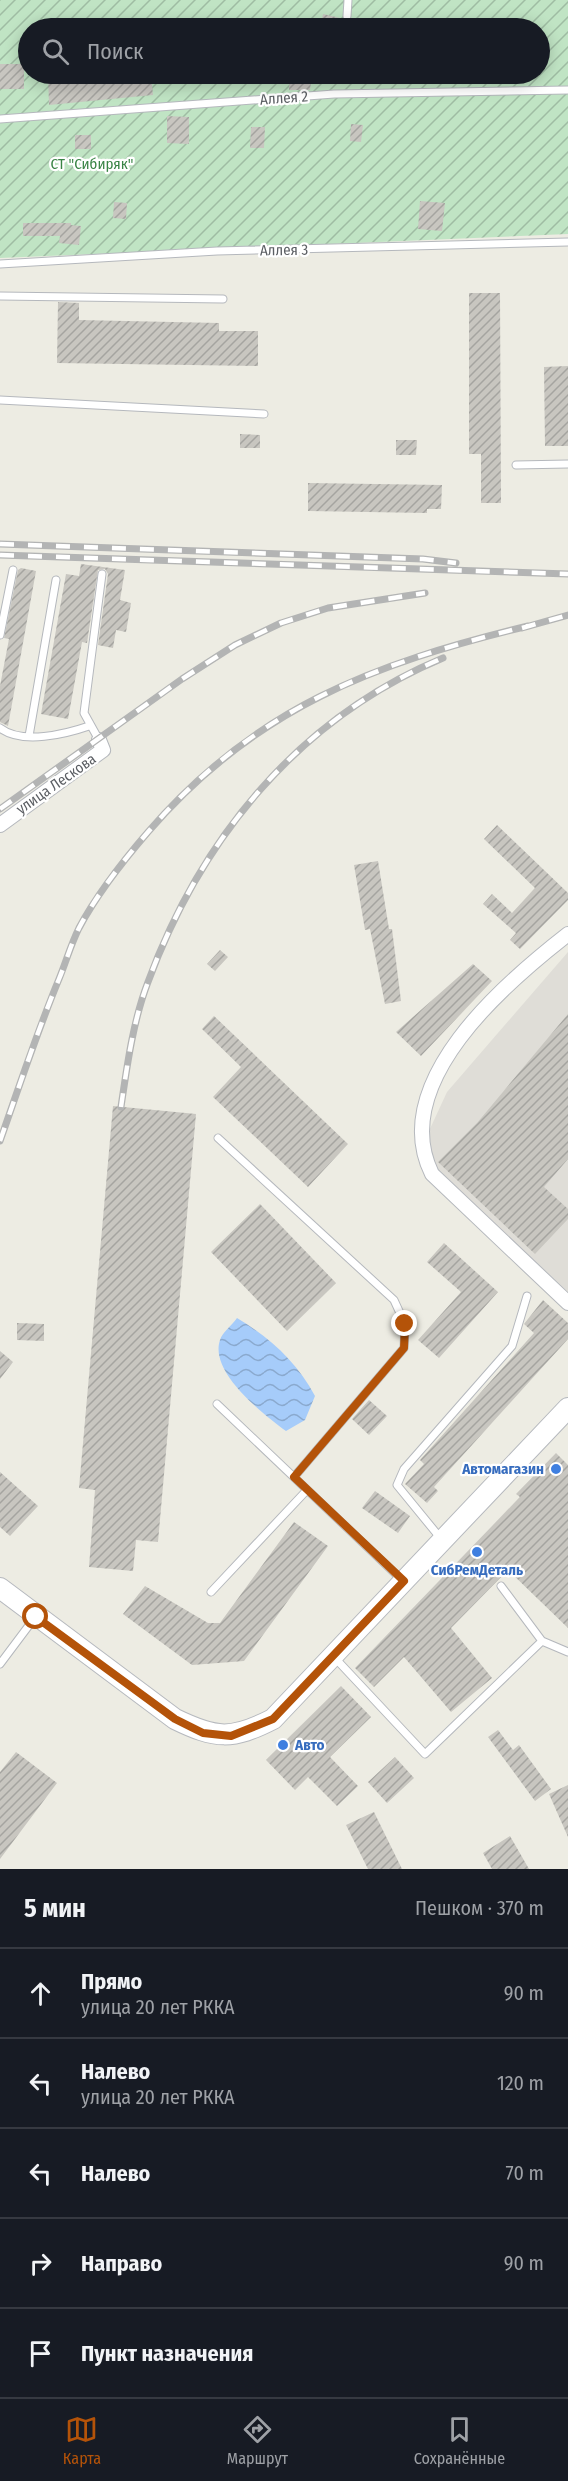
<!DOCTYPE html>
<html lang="ru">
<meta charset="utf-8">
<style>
:root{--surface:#171b24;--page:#242831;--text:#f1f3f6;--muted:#9ea1a6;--line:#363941;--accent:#b45309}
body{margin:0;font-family:"Fira Sans Condensed",sans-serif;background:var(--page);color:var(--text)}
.stop{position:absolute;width:18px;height:18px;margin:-14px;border:4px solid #b45309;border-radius:50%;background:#fff}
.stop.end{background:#b45309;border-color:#fff;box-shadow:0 2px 6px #0008}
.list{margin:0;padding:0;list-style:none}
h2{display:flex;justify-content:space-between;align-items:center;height:78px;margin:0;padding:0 24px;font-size:26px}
h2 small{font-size:20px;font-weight:400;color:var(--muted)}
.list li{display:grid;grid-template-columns:39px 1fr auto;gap:18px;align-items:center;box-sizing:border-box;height:90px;padding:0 24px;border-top:2px solid var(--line)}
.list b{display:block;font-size:22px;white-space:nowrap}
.list p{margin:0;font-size:20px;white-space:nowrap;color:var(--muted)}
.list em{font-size:20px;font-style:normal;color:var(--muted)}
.icon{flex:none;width:33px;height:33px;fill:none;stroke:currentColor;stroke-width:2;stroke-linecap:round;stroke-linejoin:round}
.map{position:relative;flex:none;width:568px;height:1869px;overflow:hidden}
.search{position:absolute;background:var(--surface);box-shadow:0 3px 15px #0003;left:18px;right:18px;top:18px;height:66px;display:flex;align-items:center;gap:15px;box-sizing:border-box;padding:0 21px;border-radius:33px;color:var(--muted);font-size:22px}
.sheet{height:528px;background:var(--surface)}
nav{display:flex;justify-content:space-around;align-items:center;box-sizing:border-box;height:84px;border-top:2px solid var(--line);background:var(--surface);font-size:16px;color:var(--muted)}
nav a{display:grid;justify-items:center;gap:3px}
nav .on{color:var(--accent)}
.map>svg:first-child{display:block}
.industrial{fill:#dfddd7}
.garden{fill:url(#garden-furrows);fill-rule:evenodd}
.water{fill:url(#water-waves)}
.building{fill:url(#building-hatch)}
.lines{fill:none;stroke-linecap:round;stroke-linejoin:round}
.service-casing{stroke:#b5b8bd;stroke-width:9}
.minor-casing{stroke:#b5b8bd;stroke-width:16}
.secondary-casing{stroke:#b6b9be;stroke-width:22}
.service{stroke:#fff;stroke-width:7}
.minor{stroke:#fff;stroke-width:14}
.secondary{stroke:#fff;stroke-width:20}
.rail-casing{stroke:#b3b4b4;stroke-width:7}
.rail{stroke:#fff;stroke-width:4.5;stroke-dasharray:14;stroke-linecap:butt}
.route{stroke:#b45309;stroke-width:8}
.shop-dot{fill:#3f7fe0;stroke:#fff;stroke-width:2}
.labels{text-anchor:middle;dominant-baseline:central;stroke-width:4.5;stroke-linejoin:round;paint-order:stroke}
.street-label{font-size:15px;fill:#5b5e63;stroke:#fff}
.park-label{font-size:15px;fill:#398445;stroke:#fff}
.shop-label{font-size:15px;font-weight:bold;fill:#366cbe;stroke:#fff;text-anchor:end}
</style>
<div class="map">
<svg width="568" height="1869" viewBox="0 0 568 1869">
<defs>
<pattern id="garden-furrows" width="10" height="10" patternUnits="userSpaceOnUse" patternTransform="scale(1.5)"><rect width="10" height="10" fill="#c0e4c4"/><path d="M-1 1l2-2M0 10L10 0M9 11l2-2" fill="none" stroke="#9fbca3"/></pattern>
<pattern id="water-waves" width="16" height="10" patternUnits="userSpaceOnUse" patternTransform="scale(1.5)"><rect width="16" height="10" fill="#a6ccfa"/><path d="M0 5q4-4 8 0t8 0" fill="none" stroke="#8aa9ce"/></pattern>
<pattern id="building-hatch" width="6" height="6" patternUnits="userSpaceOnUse" patternTransform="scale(1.5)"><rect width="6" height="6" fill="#c8c6c0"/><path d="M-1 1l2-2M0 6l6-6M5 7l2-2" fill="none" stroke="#a5a4a0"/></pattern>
</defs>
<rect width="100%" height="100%" fill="#edece3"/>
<path class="industrial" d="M568,952V1292L439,1173L430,1159L429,1131L447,1092Z"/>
<path class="garden" d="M0,0H568V234L0,258ZM28,28H540V74H28Z"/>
<path class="water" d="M237,1318C270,1338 297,1362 315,1396L305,1420L286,1431C263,1414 209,1372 220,1340C222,1333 232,1325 237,1318Z"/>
<path class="building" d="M323,14L340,18L339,28H320Z
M0,64H24V89H0Z
M48,74H109V78L151,75L153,95L49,105Z
M290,74H312L310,90H289Z
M167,116L189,117V144L167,143Z
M351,124L363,125L361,142L350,141Z
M251,127H265L264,148H250Z
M75,135H91V149H75Z
M420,201L445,203L442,231L418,229Z
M114,202L127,203L126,219L113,218Z
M23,223H71V225L81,226L79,245L59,243L60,236H23Z
M469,293H500L501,503H481V454H469Z
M58,302L79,303V320L219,323V331H258V366L57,363Z
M568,366V446H545L544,367Z
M240,434L260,435V448H240Z
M396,440H417L416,455H396Z
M308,483L442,485L441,509H427V513L308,511Z
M81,564L125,570L120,600L131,603L126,632L116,630L113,648L98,645L108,574L105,569L98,570L87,643L82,642L68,719L41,714L66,574L79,576Z
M21,568L36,571L8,726L0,722V686L9,639L4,638L18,570Z
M497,825L568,893V900L520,949L510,940L516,933L483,904L492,894L512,913L535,888L484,839Z
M378,861L389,929H392L401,1001L385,1004L370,929L365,930L354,865Z
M220,950L228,957L215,971L207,964Z
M473,964L492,981L421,1056L396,1032Z
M568,1014V1159L544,1187L568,1209V1219L535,1254L438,1162L477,1123Z
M214,1016L348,1144L308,1187L213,1097L241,1067L202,1029Z
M113,1106L196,1114L158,1542L136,1540L133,1571L89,1567L95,1490L79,1488Z
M260,1204L336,1283L287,1331L211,1252Z
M444,1243L498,1292L439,1358L418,1340L461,1292L427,1262Z
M543,1300L568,1323V1339L434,1487L438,1491L427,1503L405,1484L424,1464L420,1460L534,1333L524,1324Z
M17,1323L44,1324V1341L17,1340Z
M0,1351L13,1362L0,1379Z
M369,1400L387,1416L369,1435L352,1419Z
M556,1453L568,1465V1628L508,1570L451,1628L492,1678L451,1712L404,1657L374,1687L355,1668L520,1497L516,1494Z
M0,1472L38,1506L10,1536L0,1527Z
M375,1491L410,1516L398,1533L362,1508Z
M294,1522L328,1546L244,1661L192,1665L123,1614L145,1586L208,1623H220Z
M341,1686L371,1717L330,1757L358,1786L337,1806L308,1777L295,1790L266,1760Z
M498,1730L513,1750L519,1745L551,1789L535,1801L488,1737Z
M16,1752L57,1783L0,1859V1772Z
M395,1757L414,1778L387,1803L368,1782Z
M568,1785V1837L549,1794Z
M374,1812L402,1869H368L346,1825Z
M510,1836L529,1869H492L483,1853Z"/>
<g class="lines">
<g class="service-casing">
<path id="service" d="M347,16L348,0
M0,119L334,94L568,90
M0,264L217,251L568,242
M0,296L223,299
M0,400L264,414
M516,465L568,464
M0,635L13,570
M0,728C22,745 66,734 89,726
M29,736L56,580
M99,740L84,713L102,574
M218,1138L394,1300L405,1324L404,1348L294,1477
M217,1404L402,1580
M442,1540L397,1485L404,1469L512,1346L527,1296
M211,1592L307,1490
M542,1641L568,1652
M335,1658L425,1754L542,1641L501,1586
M0,1664L36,1616"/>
</g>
<g class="minor-casing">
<path id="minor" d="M0,825L103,750L99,740
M568,934C505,983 387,1083 432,1174L568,1303"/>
</g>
<g class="secondary-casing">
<path id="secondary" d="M0,1588L175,1719C216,1739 232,1740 273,1719L568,1408"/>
</g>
<use href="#service" class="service"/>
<use href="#minor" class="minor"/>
<use href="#secondary" class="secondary"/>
<g class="rail-casing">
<path id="rail" d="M0,544L423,559L456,563
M0,555L568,574
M522,628L568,615
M0,809L182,679L235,645L281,623L328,608L425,593
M121,1107C127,1066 133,1021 148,982C201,838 299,718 443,658
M0,1141C19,1087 37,1032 59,979C66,962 71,944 79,928C97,894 123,861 148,832C255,708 372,664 528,626"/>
</g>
<use href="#rail" class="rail"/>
</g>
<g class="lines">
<path class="route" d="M36,1617L175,1719L203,1733L231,1736L273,1719L404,1581L294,1477L404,1348L405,1324"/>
</g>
<g class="shop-dot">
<circle cx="556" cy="1469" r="6"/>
<circle cx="477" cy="1552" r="6"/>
<circle cx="283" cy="1745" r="6"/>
</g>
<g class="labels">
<g class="street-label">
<text transform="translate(284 98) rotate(-4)">Аллея 2</text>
<text transform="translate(284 250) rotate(-1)">Аллея 3</text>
<text transform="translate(56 784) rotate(-35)">улица Лескова</text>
</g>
<g class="park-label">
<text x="92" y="164">СТ "Сибиряк"</text>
</g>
<g class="shop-label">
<text x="544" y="1469">Автомагазин</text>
<text x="477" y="1570" text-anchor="middle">СибРемДеталь</text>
<text x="295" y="1745" text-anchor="start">Авто</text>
</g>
</g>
</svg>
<div class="stop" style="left:36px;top:1617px"></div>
<div class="stop end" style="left:405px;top:1324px"></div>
<div class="search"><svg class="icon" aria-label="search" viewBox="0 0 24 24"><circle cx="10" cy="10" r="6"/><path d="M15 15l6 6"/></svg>Поиск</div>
</div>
<section class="sheet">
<h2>5 мин<small>Пешком · 370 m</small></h2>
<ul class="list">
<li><svg class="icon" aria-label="ahead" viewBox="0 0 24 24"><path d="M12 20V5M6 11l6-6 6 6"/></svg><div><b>Прямо</b><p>улица 20 лет РККА</p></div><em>90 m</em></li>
<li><svg class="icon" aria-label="left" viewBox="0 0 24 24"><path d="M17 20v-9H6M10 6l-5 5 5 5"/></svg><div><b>Налево</b><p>улица 20 лет РККА</p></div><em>120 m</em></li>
<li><svg class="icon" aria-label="left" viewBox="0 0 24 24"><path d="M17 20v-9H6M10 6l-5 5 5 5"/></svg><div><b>Налево</b></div><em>70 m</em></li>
<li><svg class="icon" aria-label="right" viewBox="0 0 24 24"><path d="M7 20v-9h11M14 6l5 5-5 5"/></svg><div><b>Направо</b></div><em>90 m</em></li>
<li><svg class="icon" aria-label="arrive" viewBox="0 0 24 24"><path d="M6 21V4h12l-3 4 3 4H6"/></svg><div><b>Пункт назначения</b></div></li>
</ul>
</section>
<nav>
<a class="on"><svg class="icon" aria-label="map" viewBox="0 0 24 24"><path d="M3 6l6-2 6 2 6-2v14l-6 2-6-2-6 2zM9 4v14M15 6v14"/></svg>Карта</a>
<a><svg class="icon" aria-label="directions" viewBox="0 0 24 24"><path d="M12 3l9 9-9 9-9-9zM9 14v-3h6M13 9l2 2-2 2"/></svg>Маршрут</a>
<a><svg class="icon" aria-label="saved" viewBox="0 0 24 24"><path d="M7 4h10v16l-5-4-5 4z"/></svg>Сохранённые</a>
</nav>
